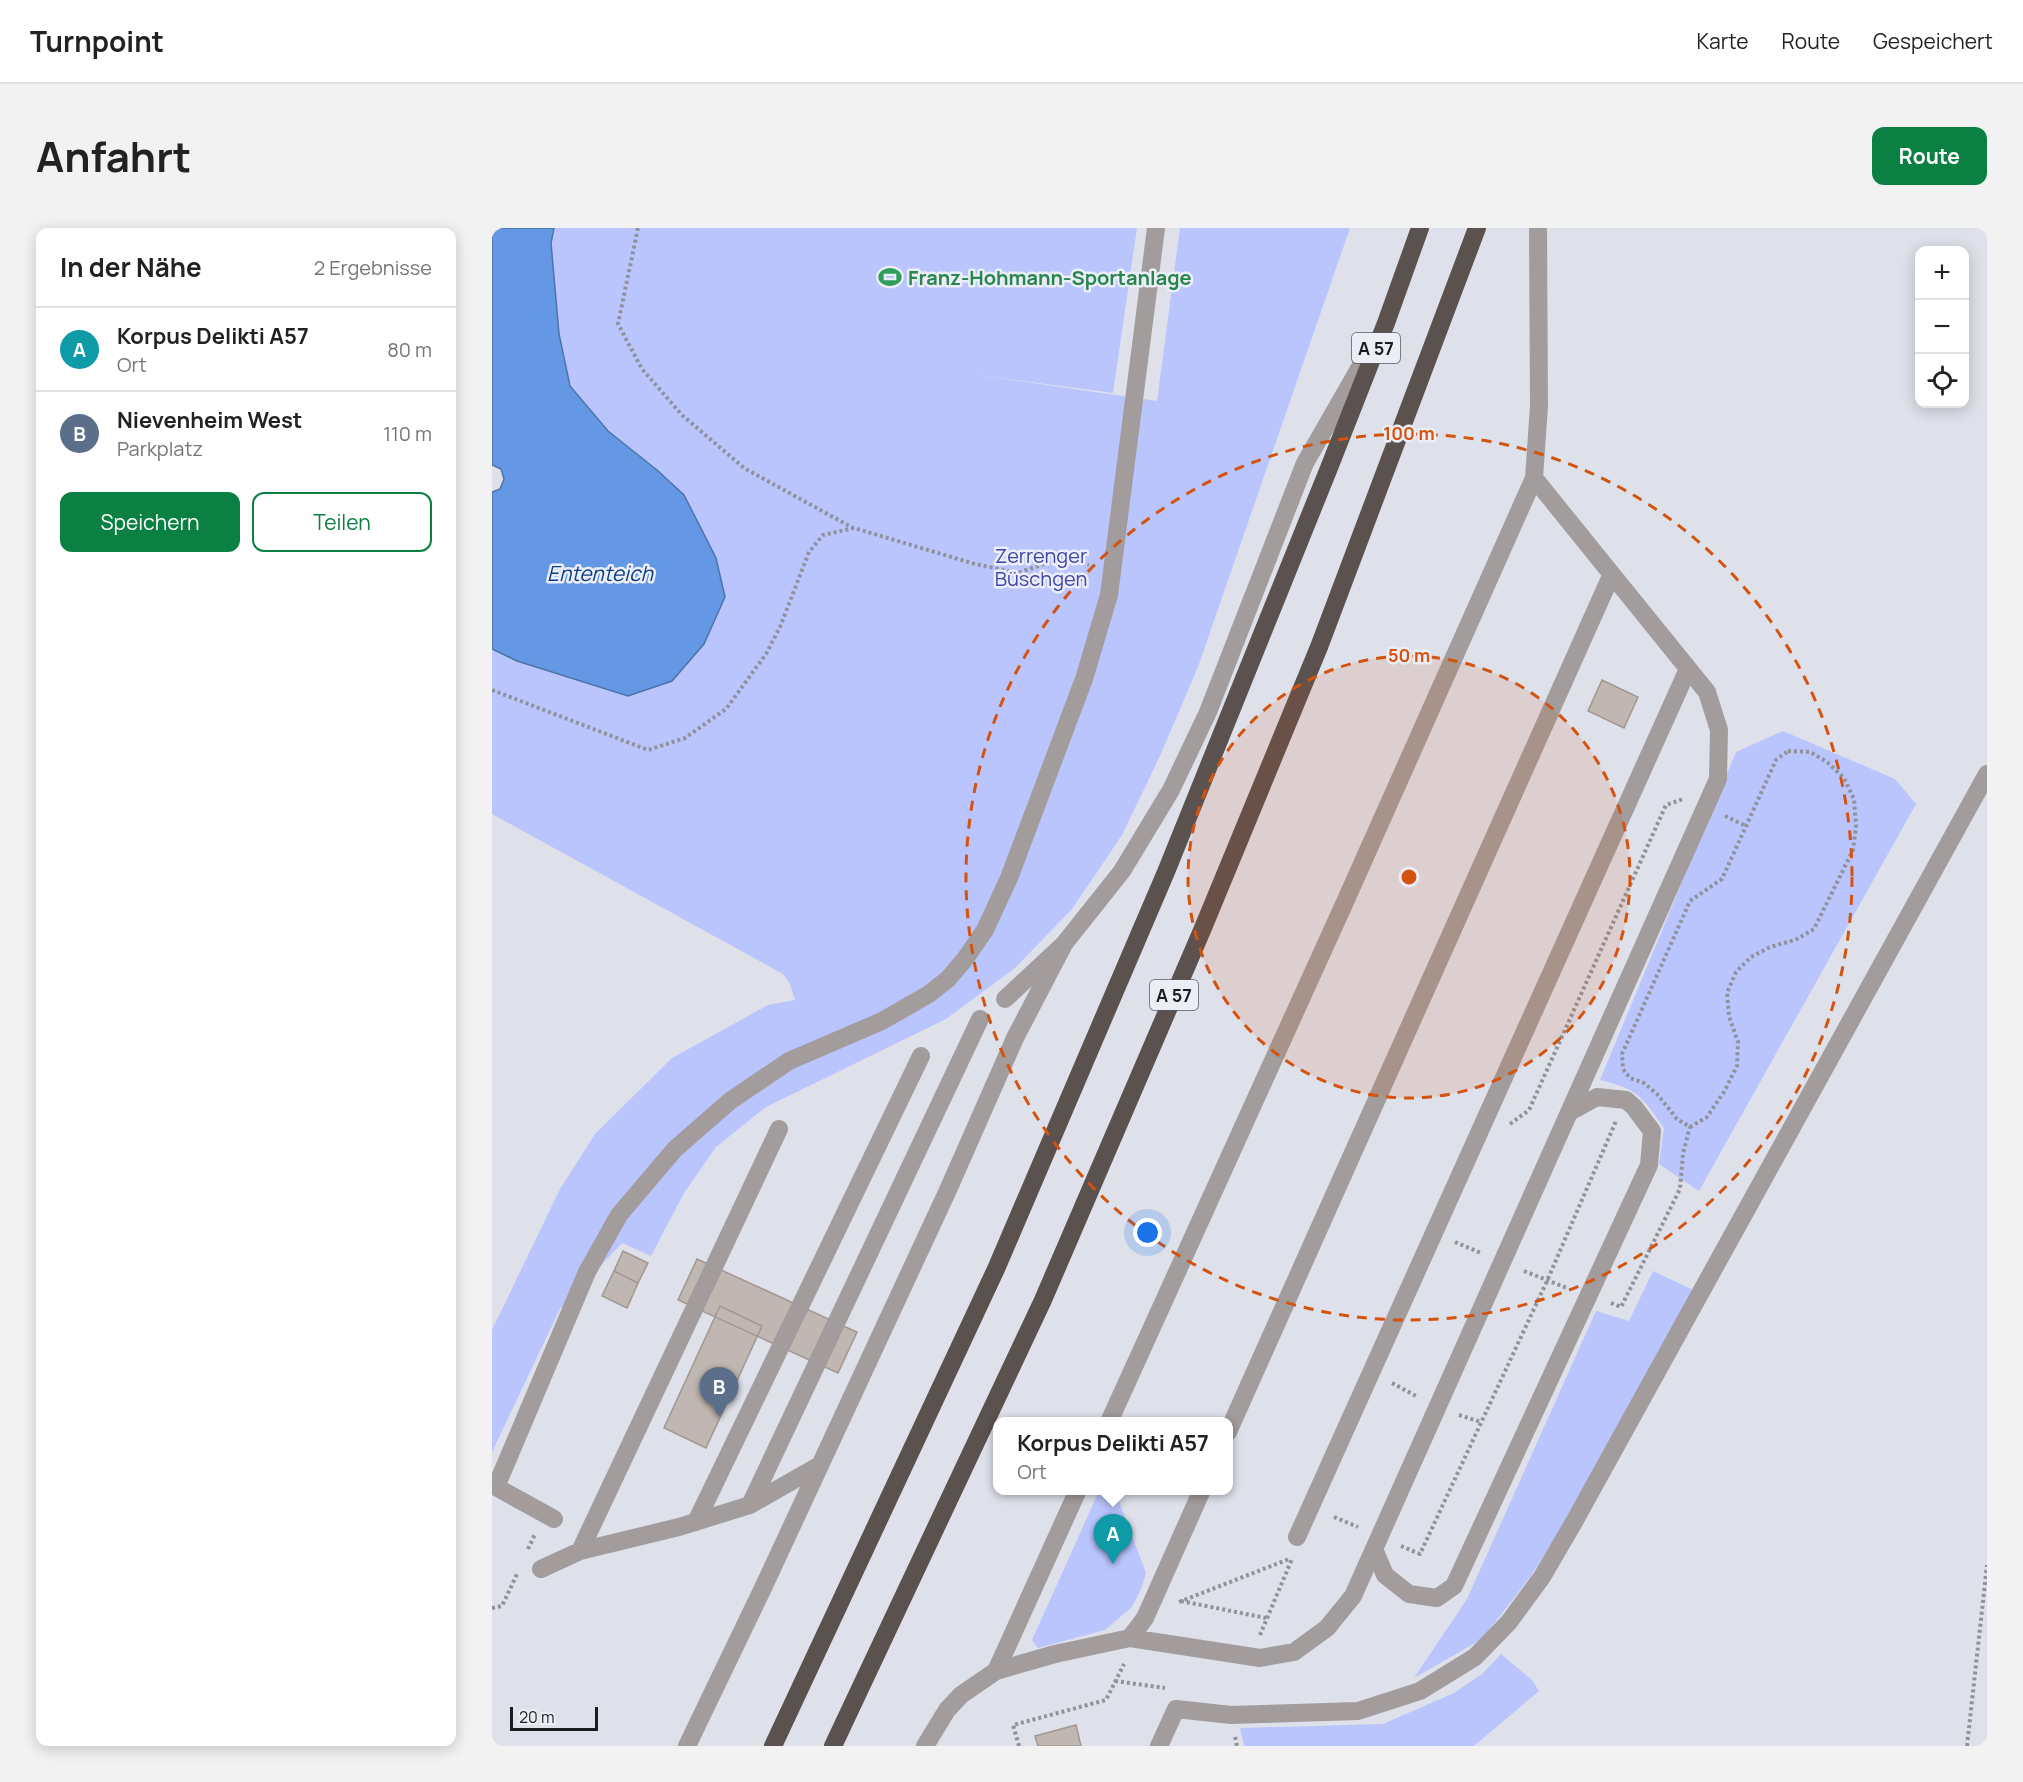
<!DOCTYPE html>
<html lang="de">
<meta charset="utf-8">
<style>
:root{--surface:#fff;--page:#f2f2f2;--text:#222;--muted:#767676;--line:#e0e0e0;--accent:#0b8043}
body{margin:0;font-family:Manrope,sans-serif;background:var(--page);color:var(--text)}
.controls{position:absolute;right:18px;top:18px;display:grid;overflow:hidden;border-radius:12px;box-shadow:0 3px 15px #0003}
.controls button{width:54px;height:54px;display:grid;place-items:center;padding:0;border:0;border-bottom:2px solid var(--line);background:var(--surface);color:var(--text);font:30px sans-serif}
.scale{position:absolute;left:18px;bottom:15px;width:88px;box-sizing:border-box;padding-left:6px;border:3px solid #1b1c20;border-top:0;font-size:16px;line-height:21px;white-space:nowrap;color:#1b1c20;-webkit-text-stroke:4px #ebedf7;paint-order:stroke}
.you{position:absolute;left:656px;top:1005px;width:21px;height:21px;margin:-15px;border:4px solid #fff;border-radius:50%;background:#1a73e8;box-shadow:0 0 0 9px #1a73e833}
.badge{display:grid;place-items:center;width:39px;height:39px;border-radius:50%;background:var(--accent);color:#fff;font-size:20px;font-weight:700}
.pin{position:absolute;translate:-50% -50px;filter:drop-shadow(0 2px 3px #0008)}
.pin::after{content:'';position:absolute;top:32px;width:21px;height:18px;background:inherit;clip-path:polygon(0 0,100% 0,50% 100%)}
.popup{position:absolute;left:501px;top:1189px;width:240px;height:78px;box-sizing:border-box;display:grid;place-content:center;border-radius:12px;background:var(--surface);filter:drop-shadow(0 2px 4px #0005);font-size:20px;white-space:nowrap;color:var(--muted)}
.popup b{font-size:22px;color:var(--text)}
.popup::after{content:'';position:absolute;left:50%;top:100%;margin-left:-12px;border:12px solid transparent;border-top-color:var(--surface)}
.list{margin:0;padding:0;list-style:none}
h2{display:flex;justify-content:space-between;align-items:center;height:78px;margin:0;padding:0 24px;font-size:26px}
h2 small{font-size:20px;font-weight:400;color:var(--muted)}
.list li{display:grid;grid-template-columns:39px 1fr auto;gap:18px;align-items:center;box-sizing:border-box;height:84px;padding:0 24px;border-top:2px solid var(--line)}
.list b{display:block;font-size:22px;white-space:nowrap}
.list p{margin:0;font-size:20px;white-space:nowrap;color:var(--muted)}
.list em{font-size:20px;font-style:normal;color:var(--muted)}
.actions{display:flex;gap:12px;padding:18px 24px}
.actions a{flex:1;padding:14px 0;border:2px solid var(--accent);border-radius:12px;text-align:center;font-size:21px;color:var(--accent)}
.actions .main{background:var(--accent);color:#fff}
.icon{flex:none;width:33px;height:33px;fill:none;stroke:currentColor;stroke-width:2;stroke-linecap:round;stroke-linejoin:round}
.map{position:relative;flex:none;width:1495px;height:1518px;overflow:hidden;border-radius:12px}
header{display:flex;align-items:center;gap:36px;box-sizing:border-box;height:84px;padding:0 30px;background:var(--surface);border-bottom:2px solid var(--line)}
header strong{font-size:28px}
nav{display:flex;gap:33px;margin-inline-start:auto;font-size:21px}
.intro{display:flex;align-items:center;justify-content:space-between;box-sizing:border-box;height:144px;padding:0 36px}
h1{margin:0;font-size:42px}
.button{padding:15px 27px;border-radius:12px;background:var(--accent);color:#fff;font-size:21px;font-weight:700}
main{display:flex;gap:36px;padding:0 36px}
aside{flex:1;background:var(--surface);border-radius:12px;box-shadow:0 3px 15px #0003}
.map>svg:first-child{display:block}
.green{fill:#bac5fe}
.water{fill:#6498e4;stroke:#4e73a9;stroke-width:1.5}
.building{fill:#c1b7b2;stroke:#a19792;stroke-width:1.5}
.lines{fill:none;stroke-linecap:round;stroke-linejoin:round}
.path{stroke:#909299;stroke-width:4;stroke-dasharray:3 3;stroke-linecap:butt}
.minor{stroke:#a29d9c;stroke-width:18}
.highway{stroke:#5b514f;stroke-width:18}
.ring{fill:none;stroke:#d4530e;stroke-width:3;stroke-dasharray:10 8}
.labels{text-anchor:middle;dominant-baseline:central;stroke-width:5;stroke-linejoin:round;paint-order:stroke}
.shield{fill:#ebedf7;stroke:#595b60;stroke-width:1.5}
.shield-label{font-size:18px;font-weight:bold;fill:#1b1c20}
.leisure-label{font-size:20px;font-weight:bold;fill:#27864d;stroke:#ebedf7;text-anchor:start}
.park-label{font-size:20px;fill:#4145a8;stroke:#ebedf7}
.water-label{font-size:21px;font-style:italic;fill:#0c3f82;stroke:#ebedf7}
.centre{fill:#d4530e;stroke:#ebedf7;stroke-width:3}
.ring-label{font-size:18px;text-anchor:middle;font-weight:bold;fill:#d4530e;stroke:#ebedf7;stroke-width:5;stroke-linejoin:round;paint-order:stroke}
</style>
<header>
<strong>Turnpoint</strong>
<nav><a>Karte</a><a>Route</a><a>Gespeichert</a></nav>
</header>
<div class="intro"><h1>Anfahrt</h1><a class="button">Route</a></div>
<main>
<aside>
<h2>In der Nähe<small>2 Ergebnisse</small></h2>
<ul class="list">
<li><span class="badge" style="background:#0f9aa8">A</span><div><b>Korpus Delikti A57</b><p>Ort</p></div><em>80 m</em></li>
<li><span class="badge" style="background:#5c6f8a">B</span><div><b>Nievenheim West</b><p>Parkplatz</p></div><em>110 m</em></li>
</ul>
<div class="actions"><a class="main">Speichern</a><a>Teilen</a></div>
</aside>
<div class="map">
<svg width="1495" height="1518" viewBox="0 0 1495 1518">
<rect width="100%" height="100%" fill="#dee0ea"/>
<path class="green" d="M62,0H645L621,165L479,146L665,173L688,0H858L706,439L668,528L630,607L580,681L523,740L454,791L274,879L224,919L192,965L159,1028L130,1015L68,1081L0,1224V1102L68,961L103,906L180,830L276,777L303,772L298,756L291,746L0,586V421L25,433L165,241L116,203L78,158L67,106L59,15Z
M1291,503L1403,551L1424,576L1207,963L1167,936L1172,900C1149,868 1148,862 1108,852L1244,524Z
M1161,1043L1201,1062L1072,1296L1039,1348L990,1411L922,1450L975,1371L1104,1083L1137,1093Z
M607,1263H623L654,1345L649,1361L640,1379L613,1402L546,1420L540,1412Z
M1009,1426L1040,1452L1047,1463L982,1518H752L748,1500L891,1496L962,1465L990,1446Z"/>
<path class="water" d="M0,0H62L59,15L67,106L78,158L116,203L165,242L192,267L224,330L233,369L212,416L180,453L136,468L25,433L0,421V264L8,261L12,251L9,241L0,237Z"/>
<path class="building" d="M1110,452L1146,469L1132,500L1096,483Z
M131,1023L156,1035L146,1055L122,1043Z
M205,1031L365,1104L346,1145L186,1072Z
M122,1043L146,1055L135,1080L110,1068Z
M228,1078L270,1098L214,1220L172,1200Z
M584,1497L589,1518H546L543,1508Z"/>
<g class="lines">
<path class="path" d="M146,0L126,96L150,141L190,187L252,240L361,300
M0,462L156,522L193,510L234,481L274,426L288,399L317,324L331,307L362,300L483,336L526,345L569,330L597,337
M1296,523L1318,524L1335,534L1352,550L1362,571L1364,598L1361,622L1322,701L1303,712L1278,719L1259,729L1244,744L1235,765L1237,788L1246,814L1245,838L1232,864L1215,889L1198,899L1185,891L1165,866L1152,855L1138,850L1131,841L1130,826L1198,673L1230,651L1284,532Z
M1233,588L1254,598
M1018,896L1037,882L1174,577L1191,571
M963,1014L989,1025
M1032,1043L1075,1060
M1119,1075L1129,1079L1188,961L1191,925L1198,899
M900,1155L924,1168
M967,1187L989,1194
M842,1289L866,1299
M909,1318L928,1326L1055,1053L1124,893
M36,1321L43,1306
M689,1373L774,1390
M687,1374L797,1331
M0,1380L10,1378L26,1344
M768,1407L800,1331
M623,1453L673,1460
M743,1509L745,1518
M527,1518L521,1497L614,1472L632,1436
M1475,1518L1495,1337"/>
<path class="minor" d="M513,771L572,716L630,643L679,562L716,484L813,235L875,127
M617,1194L853,674L1042,250L1047,178L1046,0
M736,1204L1119,348
M258,1277L488,791
M62,1291L4,1259L95,1044L127,987L183,921L238,873L297,833L390,793L437,766L456,751L473,731L493,702L517,650L592,451L617,367L664,0
M204,1294L429,828
M805,1309L1196,441
M882,1321L893,1347L917,1366L945,1370L962,1358L1157,937L1160,903L1142,879L1134,872L1105,869L1078,884
M88,1323L287,901
M49,1341L88,1323L187,1299L258,1277L328,1237
M638,1410L768,1430L802,1424L835,1400L861,1368L1226,551L1227,502L1215,464L1042,250
M504,1443L586,1262
M195,1518L271,1360L456,962L523,810L572,716
M433,1518L455,1482L469,1467L504,1443L563,1426L638,1410L653,1390L710,1262
M667,1518L684,1481L739,1487L866,1483L928,1463L983,1429L1017,1394L1050,1349L1082,1294L1495,546"/>
<path class="highway" d="M281,1518L504,1041L674,644L837,240L894,95L928,0
M341,1518L551,1072L711,700L827,419L985,0"/>
</g>
<circle cx="917" cy="649" r="221" fill="#d4530e" fill-opacity=".12"/>
<g class="ring">
<circle cx="917" cy="649" r="221"/>
<circle cx="917" cy="649" r="443"/>
</g>
<defs>
<g id="stadium-bare" transform="scale(1.8)"><path d="M0-5a6.5 5 0 1 0 0 10a6.5 5 0 1 0 0-10ZM-3.5-1.8h7v3.6h-7Z" fill="#2e9e5b" stroke="#ebedf7" stroke-width="2.5" paint-order="stroke"/></g>
</defs>
<g fill-rule="evenodd">
<use href="#stadium-bare" x="398" y="49"/>
</g>
<g class="labels">
<g class="shield">
<rect x="860" y="105" width="48" height="30" rx="4.5"/>
<rect x="658" y="752" width="48" height="30" rx="4.5"/>
</g>
<g class="shield-label">
<text x="884" y="120">A 57</text>
<text x="682" y="767">A 57</text>
</g>
<g class="leisure-label">
<text x="416" y="49">Franz-Hohmann-Sportanlage</text>
</g>
<g class="park-label">
<text x="549" y="327">Zerrenger<tspan x="549" dy="23">Büschgen</tspan></text>
</g>
<g class="water-label">
<text x="108" y="345">Ententeich</text>
</g>
</g>
<circle cx="917" cy="649" r="9" class="centre"/>
<g class="ring-label">
<text x="917" y="212">100 m</text>
<text x="917" y="434">50 m</text>
</g>
</svg>
<div class="controls">
<button>+</button>
<button>−</button>
<button><svg class="icon" aria-label="locate" viewBox="0 0 24 24"><circle cx="12" cy="12" r="6"/><path d="M12 2v4M12 18v4M2 12h4M18 12h4"/></svg></button>
</div>
<div class="scale">20 m</div>
<div class="you"></div>
<div class="pin badge" style="left:621px;top:1336px;background:#0f9aa8">A</div>
<div class="popup"><b>Korpus Delikti A57</b>Ort</div>
<div class="pin badge" style="left:227px;top:1189px;background:#5c6f8a">B</div>
</div>
</main>
